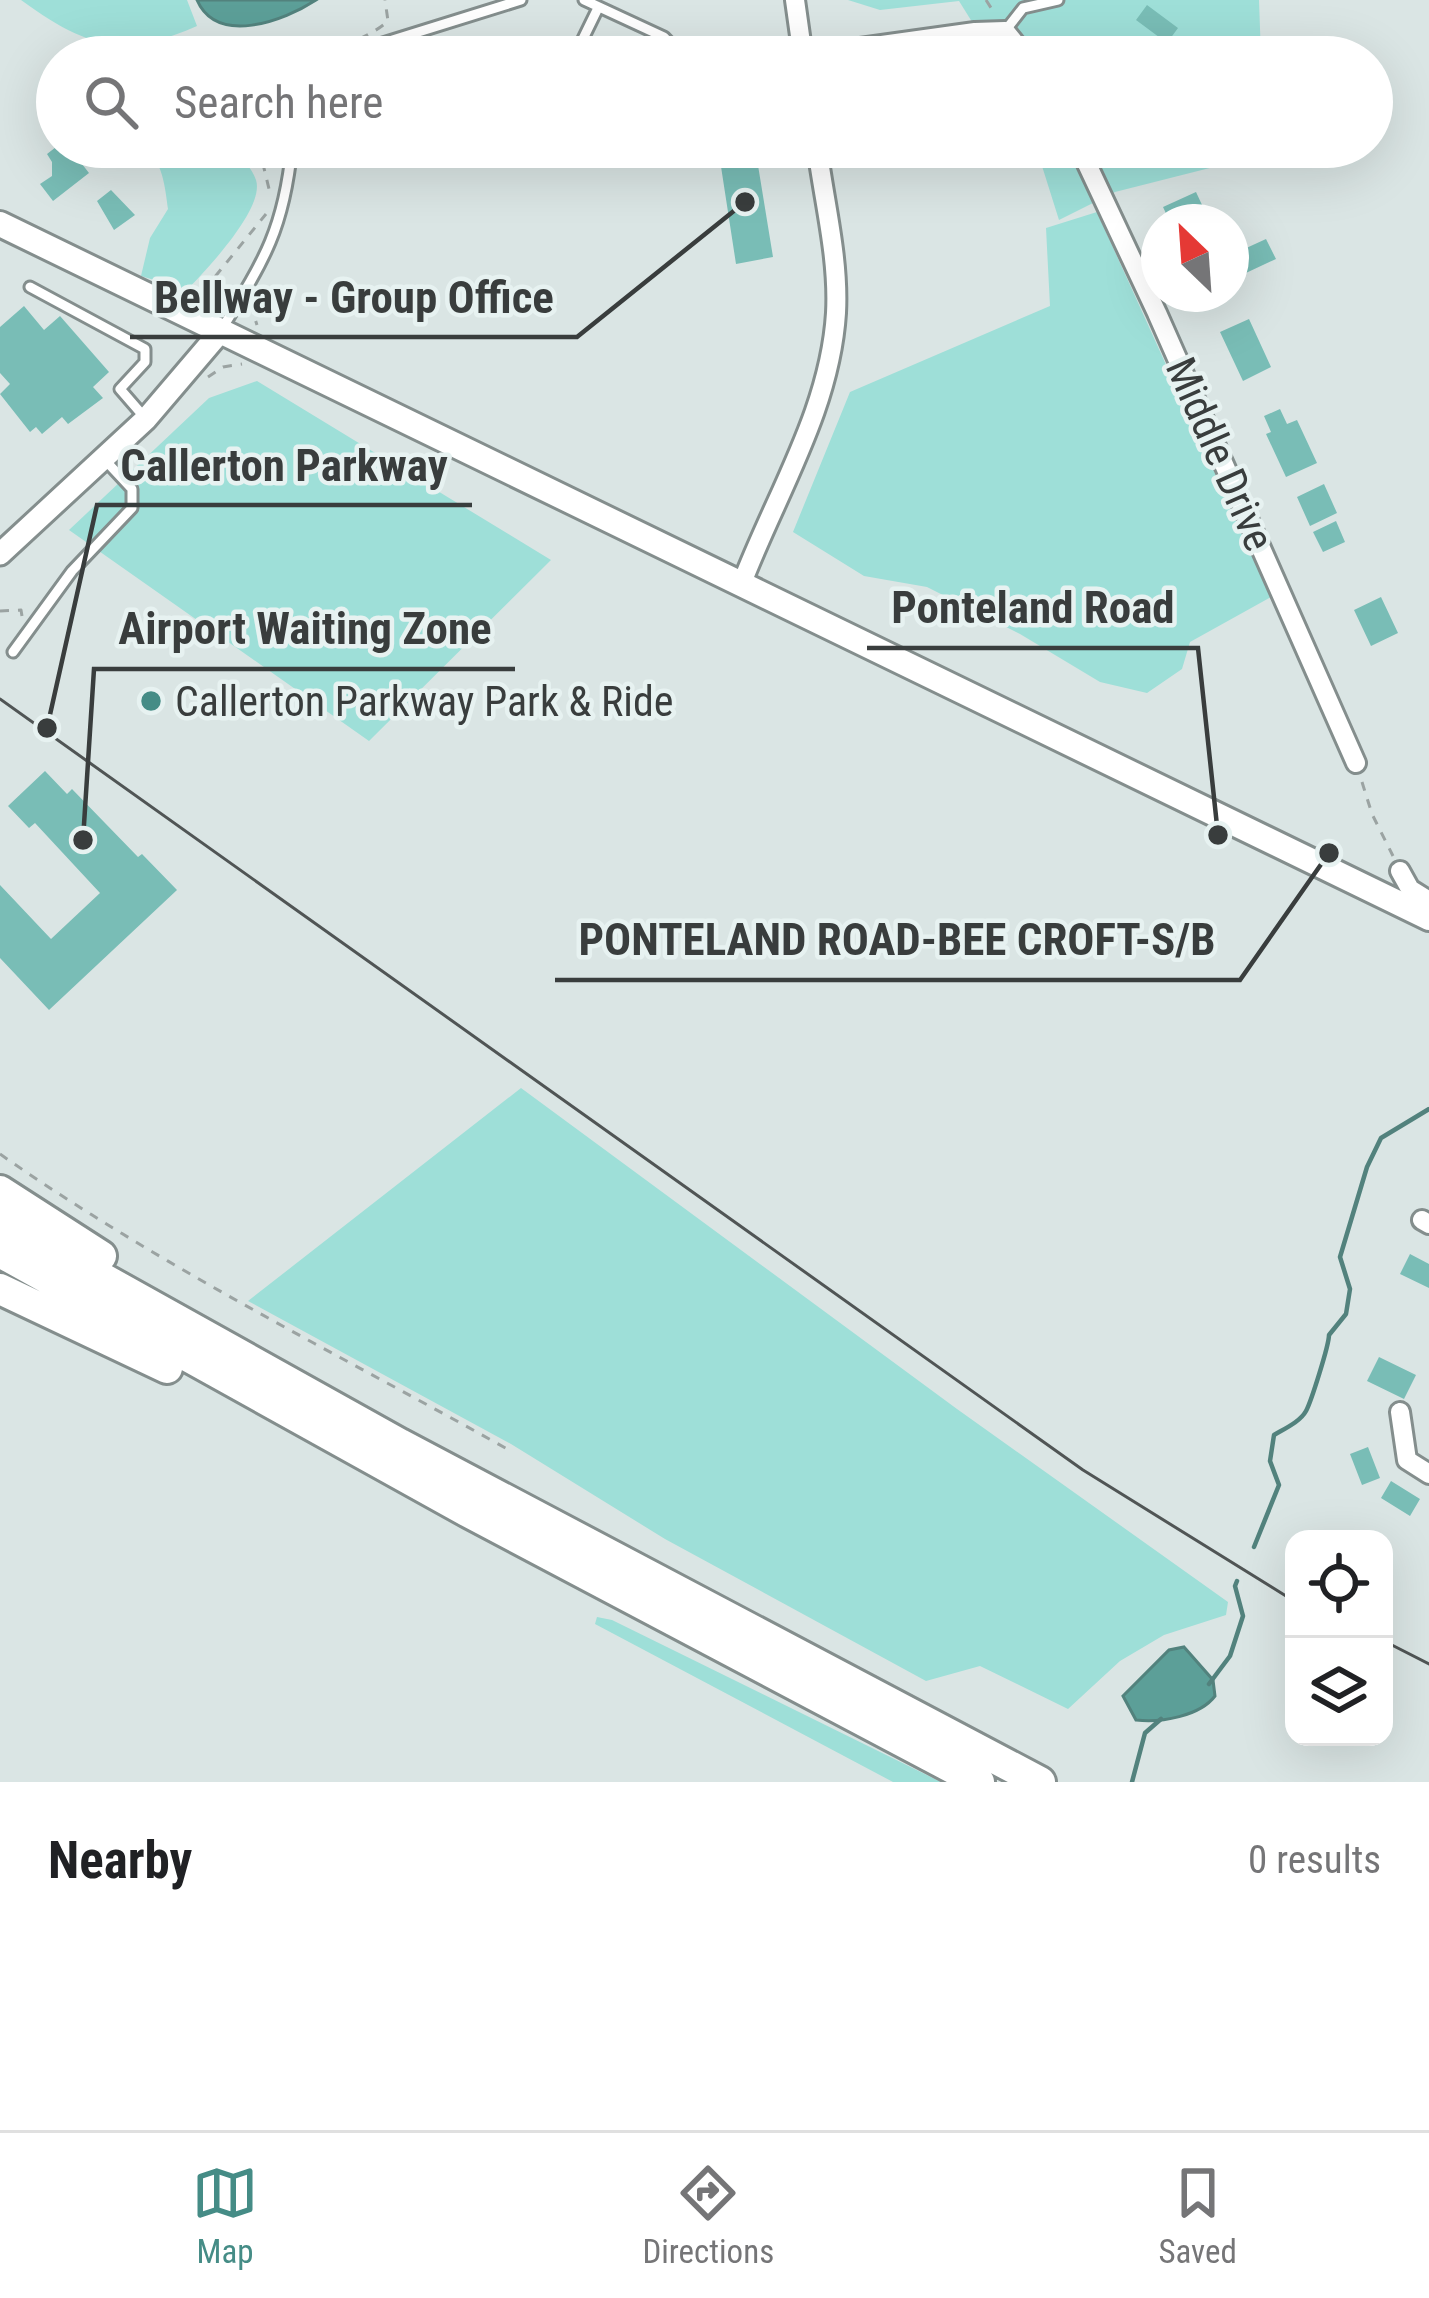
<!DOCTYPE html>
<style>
:root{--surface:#fff;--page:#f6f6f6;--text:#202124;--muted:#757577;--line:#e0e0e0;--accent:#458c86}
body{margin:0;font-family:"Roboto Condensed",sans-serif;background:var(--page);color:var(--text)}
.controls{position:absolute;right:36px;bottom:36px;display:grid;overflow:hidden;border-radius:24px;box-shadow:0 12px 48px #0002}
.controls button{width:108px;height:108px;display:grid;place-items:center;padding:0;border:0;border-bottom:3px solid var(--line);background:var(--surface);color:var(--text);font:60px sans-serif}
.compass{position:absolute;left:1141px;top:204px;width:108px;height:108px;border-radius:50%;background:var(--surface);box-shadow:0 12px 48px #0002;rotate:335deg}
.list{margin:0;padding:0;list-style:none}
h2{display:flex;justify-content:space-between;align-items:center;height:156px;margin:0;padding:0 48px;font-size:51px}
h2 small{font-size:39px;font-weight:400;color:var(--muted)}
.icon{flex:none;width:66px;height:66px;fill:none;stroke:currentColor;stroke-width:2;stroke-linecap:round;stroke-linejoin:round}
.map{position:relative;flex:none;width:1429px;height:1782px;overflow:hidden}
.search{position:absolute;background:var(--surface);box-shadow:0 12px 48px #0002;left:36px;right:36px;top:36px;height:132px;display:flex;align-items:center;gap:30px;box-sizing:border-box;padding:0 42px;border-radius:66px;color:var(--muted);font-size:45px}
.sheet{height:348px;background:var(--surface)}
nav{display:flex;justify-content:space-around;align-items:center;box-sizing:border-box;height:168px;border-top:3px solid var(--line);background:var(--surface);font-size:33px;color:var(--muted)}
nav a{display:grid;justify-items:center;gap:6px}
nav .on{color:var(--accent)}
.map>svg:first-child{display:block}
.green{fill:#9edfd8}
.water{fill:#5c9f98;stroke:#52827d;stroke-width:3}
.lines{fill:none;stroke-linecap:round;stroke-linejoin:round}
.stream{stroke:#52827d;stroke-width:4.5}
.building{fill:#79bdb6}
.service-casing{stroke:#848e8d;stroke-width:15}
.minor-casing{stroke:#848e8d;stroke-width:24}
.tertiary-casing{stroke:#848e8d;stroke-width:27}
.secondary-casing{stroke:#848e8d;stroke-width:30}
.trunk-casing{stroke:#848e8d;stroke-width:36}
.path{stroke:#9ba3a2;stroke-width:3;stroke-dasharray:9 9;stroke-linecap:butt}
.service{stroke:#fff;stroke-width:9}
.minor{stroke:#fff;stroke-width:18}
.tertiary{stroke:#fff;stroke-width:21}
.secondary{stroke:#fff;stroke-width:24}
.trunk{stroke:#fff;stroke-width:30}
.tram{stroke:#505555;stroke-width:3}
.poi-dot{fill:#458c86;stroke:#e7f2f1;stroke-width:4.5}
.labels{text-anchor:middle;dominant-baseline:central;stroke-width:9;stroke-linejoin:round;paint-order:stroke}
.street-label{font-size:42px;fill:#393d3d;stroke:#e7f2f1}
.poi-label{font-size:42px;fill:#393d3d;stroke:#e7f2f1;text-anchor:start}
.leader{fill:none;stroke:#393d3d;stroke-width:4.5}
.callout-dot{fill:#393d3d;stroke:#e7f2f1;stroke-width:4.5}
.callout-label{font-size:45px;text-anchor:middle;font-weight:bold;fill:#393d3d;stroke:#e7f2f1;stroke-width:9;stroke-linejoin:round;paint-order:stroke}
</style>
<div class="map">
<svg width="1429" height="1782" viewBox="0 0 1429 1782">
<rect width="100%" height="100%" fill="#dae5e4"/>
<path class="green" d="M21,0H187L197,26C122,59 86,47 21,0Z
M848,0H1259L1261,57H994L959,1L880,10Z
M144,147H236C241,158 252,168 256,180C265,208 208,268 187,290L141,276L150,238L168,209C165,187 163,161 144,147Z
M1036,147H1265V154L1115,192L1059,220Z
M1097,212L1271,597L1190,642L1182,669L1147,693L1100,682L1020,634L927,587L864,576L793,532L850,392L1050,306L1046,228Z
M257,381L551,560L369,741L69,530L209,398Z
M521,1088L957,1409L1228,1602L1226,1615L1164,1635L1120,1661L1068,1709L980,1666L926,1681L665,1539L511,1444L248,1301Z
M597,1617L612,1620L941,1782H893L595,1624Z"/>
<path class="water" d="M197,0H316C284,21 217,46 197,0Z
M1184,1647L1213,1680L1215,1696C1200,1716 1161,1723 1136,1720L1123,1696L1169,1650Z"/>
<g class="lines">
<path class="stream" d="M1254,1547L1279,1485L1270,1461L1274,1435C1284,1429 1300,1422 1306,1411C1311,1402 1329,1345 1329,1335L1346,1314L1350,1289L1340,1257L1367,1167L1381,1138L1429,1109
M1209,1684L1230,1656L1243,1616L1235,1586L1237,1581
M1132,1782L1145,1733L1161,1719"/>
</g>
<path class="building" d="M1147,5L1178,28L1167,43L1136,20Z
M56,147H69L73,152L78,148L87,160L82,164L89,173L53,201L40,184L52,176V162L47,154Z
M718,147H755L773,257L736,264Z
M111,190L135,215L114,230L97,201Z
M1196,192L1210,222H1170L1163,207Z
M1266,239L1276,259L1231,280V255Z
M24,306L44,330L60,316L109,372L93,387L103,398L68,424L62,417L42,434L36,427L30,432L0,394L10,384L0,373V327Z
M1249,319L1271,367L1243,381L1220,332Z
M1280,409L1287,424L1297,420L1317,463L1286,477L1266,434L1271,432L1264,416Z
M1324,484L1337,513L1310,526L1297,497Z
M1336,521L1345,542L1323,552L1313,532Z
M1381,597L1398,633L1371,646L1354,610Z
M45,771L67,794L72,789L138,857L142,854L177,890L49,1010L0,958V885L51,939L100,893L35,823L29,828L8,806Z
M1410,1254L1429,1264V1288L1400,1274Z
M1379,1357L1416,1375L1404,1399L1367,1381Z
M1368,1447L1380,1478L1362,1485L1350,1454Z
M1391,1481L1420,1499L1410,1516L1381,1498Z"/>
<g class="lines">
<g class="service-casing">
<path id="service" d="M584,0L664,37L683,57
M1005,31L1023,8L1058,0
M579,47L598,8
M353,57L370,47L521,0
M369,147L371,148
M30,287L145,349V362L120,389L146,419
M223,327C265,259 284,228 292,147
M13,652L72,571L132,508V489L105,460"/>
</g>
<g class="minor-casing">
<path id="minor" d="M795,0L803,57
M803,56L975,32L1005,31L1026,57
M1079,147L1157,313L1356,763
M742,583C776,494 830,410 836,313C839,258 824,201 817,147
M1400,871L1410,889L1429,901
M1422,1220L1429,1224
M1400,1412L1407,1460L1429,1474"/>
</g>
<g class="tertiary-casing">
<path id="tertiary" d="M0,554L146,419L221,331"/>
</g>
<g class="secondary-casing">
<path id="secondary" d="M0,224L1429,918"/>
</g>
<g class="trunk-casing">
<path id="trunk" d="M0,1191L101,1256
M0,1221L400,1444L1040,1782
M0,1252L470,1513L979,1782
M0,1289L167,1368"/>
</g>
<path class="path" d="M986,0L995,14
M329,57C347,42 372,36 388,21L385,0
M253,147L263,164L270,193
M222,292L214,278L266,214
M192,295L213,278
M192,296H230
M250,304L257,325
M208,377L223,367L242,364
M0,611L21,610L22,616
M1362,782L1372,814L1393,856
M0,1154C161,1267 338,1354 509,1450"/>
<use href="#service" class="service"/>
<use href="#minor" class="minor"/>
<use href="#tertiary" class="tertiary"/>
<use href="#secondary" class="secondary"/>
<use href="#trunk" class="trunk"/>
<path class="tram" d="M0,699L1083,1470L1294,1601
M1384,1641L1429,1664"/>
</g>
<circle class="poi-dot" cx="151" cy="701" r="12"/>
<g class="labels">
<g class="street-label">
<text transform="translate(1220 454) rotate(66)">Middle Drive</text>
</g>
<g class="poi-label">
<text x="175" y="701">Callerton Parkway Park &amp; Ride</text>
</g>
</g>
<path class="leader" d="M745 202L577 337H130M47 728L97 505H472M1218 835L1198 648H867M83 840L94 669H515M1329 853L1240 980H555"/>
<g class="callout-dot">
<circle cx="745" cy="202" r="12"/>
<circle cx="47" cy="728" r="12"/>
<circle cx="1218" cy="835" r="12"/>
<circle cx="83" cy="840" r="12"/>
<circle cx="1329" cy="853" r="12"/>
</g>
<g class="callout-label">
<text x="354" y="313">Bellway - Group Office</text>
<text x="284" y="481">Callerton Parkway</text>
<text x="1033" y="623">Ponteland Road</text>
<text x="305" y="644">Airport Waiting Zone</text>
<text x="897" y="955">PONTELAND ROAD-BEE CROFT-S/B</text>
</g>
</svg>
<div class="controls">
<button><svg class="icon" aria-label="locate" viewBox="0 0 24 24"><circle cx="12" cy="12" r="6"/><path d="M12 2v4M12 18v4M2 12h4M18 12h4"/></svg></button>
<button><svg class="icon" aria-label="layers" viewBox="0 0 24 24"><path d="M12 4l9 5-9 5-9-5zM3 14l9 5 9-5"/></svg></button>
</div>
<svg class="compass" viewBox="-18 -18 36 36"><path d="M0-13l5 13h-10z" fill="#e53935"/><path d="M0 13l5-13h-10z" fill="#757577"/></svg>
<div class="search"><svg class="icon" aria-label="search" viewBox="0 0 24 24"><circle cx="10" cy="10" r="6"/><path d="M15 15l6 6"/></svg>Search here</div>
</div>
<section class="sheet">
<h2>Nearby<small>0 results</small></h2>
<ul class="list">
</ul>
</section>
<nav>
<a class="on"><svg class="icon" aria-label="map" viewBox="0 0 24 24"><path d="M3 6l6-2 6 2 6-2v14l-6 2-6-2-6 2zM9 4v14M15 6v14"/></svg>Map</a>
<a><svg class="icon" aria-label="directions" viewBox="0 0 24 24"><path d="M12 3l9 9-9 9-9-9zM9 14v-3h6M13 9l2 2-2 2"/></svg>Directions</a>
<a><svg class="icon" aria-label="saved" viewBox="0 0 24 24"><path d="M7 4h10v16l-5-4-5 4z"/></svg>Saved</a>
</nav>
